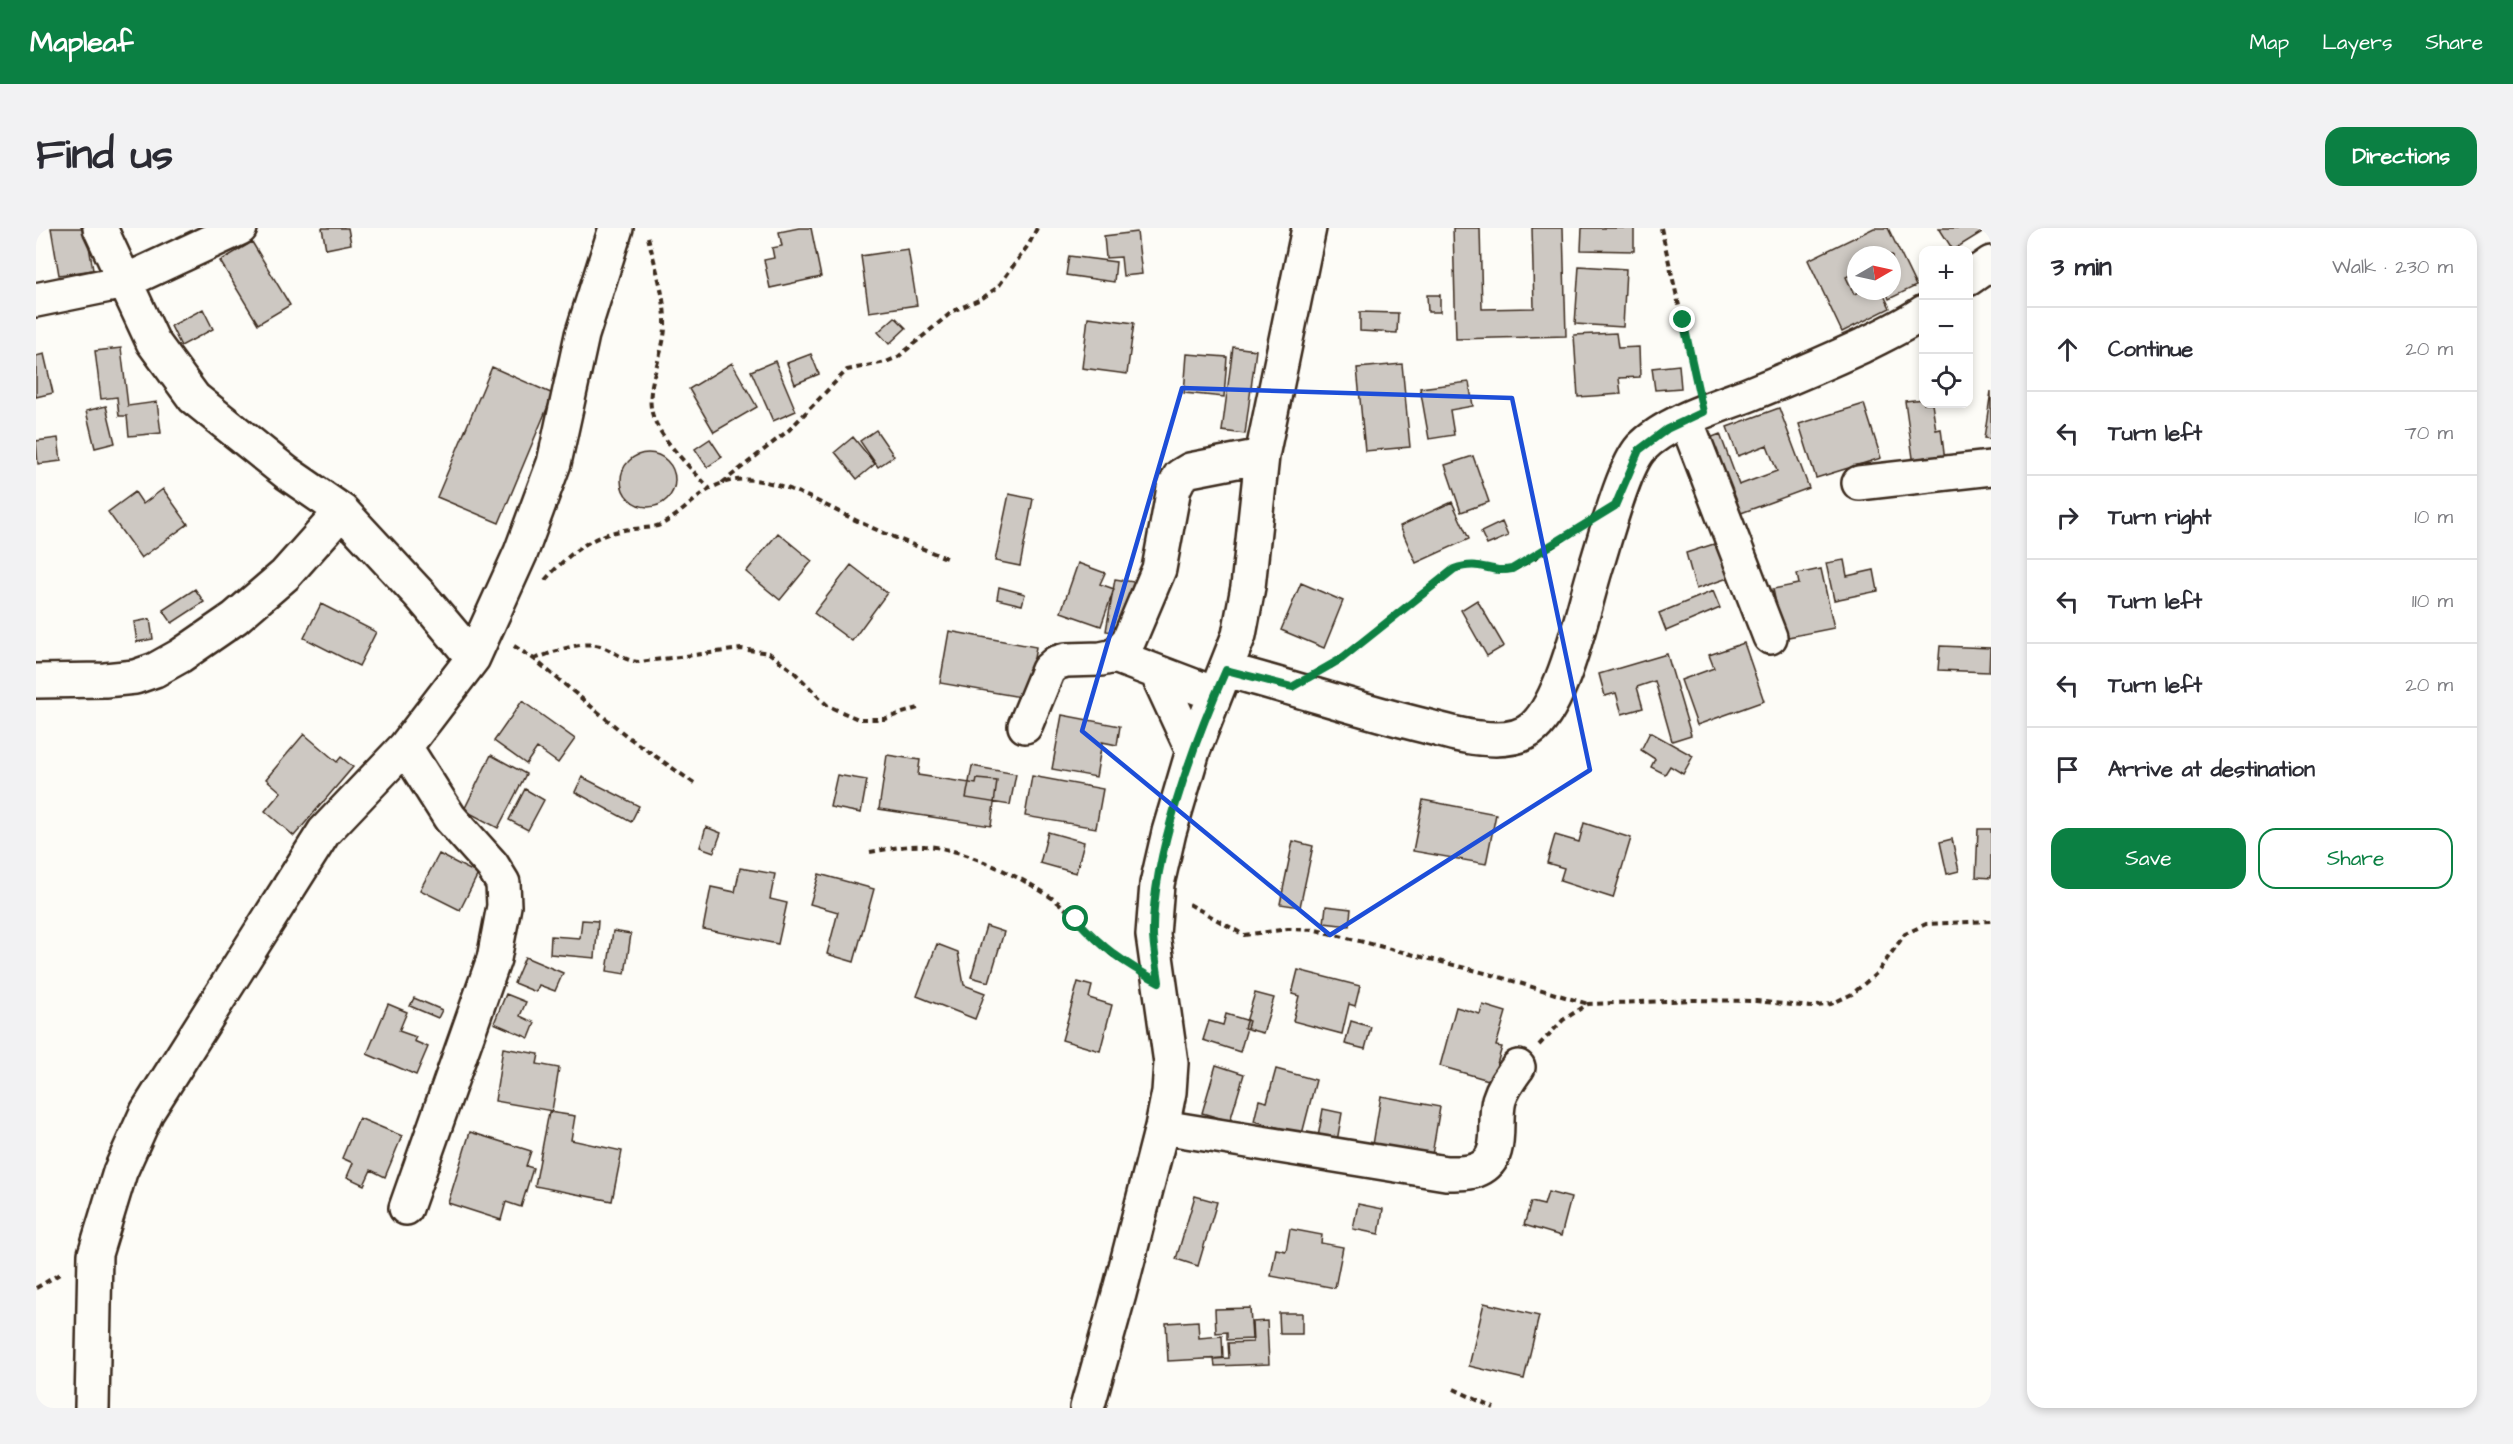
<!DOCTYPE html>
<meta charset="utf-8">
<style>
:root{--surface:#fff;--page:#f2f2f3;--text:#2b2b33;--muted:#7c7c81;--line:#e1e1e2;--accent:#0b8043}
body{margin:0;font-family:"Architects Daughter",sans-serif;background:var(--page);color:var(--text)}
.controls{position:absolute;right:18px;top:18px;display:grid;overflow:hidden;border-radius:12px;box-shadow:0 3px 9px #0003}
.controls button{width:54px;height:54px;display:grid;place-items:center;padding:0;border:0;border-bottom:2px solid var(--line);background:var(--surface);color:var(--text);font:30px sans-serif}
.compass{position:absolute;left:1811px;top:18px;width:54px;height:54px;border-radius:50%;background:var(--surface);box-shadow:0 3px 9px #0003;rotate:81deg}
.stop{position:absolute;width:18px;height:18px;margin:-14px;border:4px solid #0b8043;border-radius:50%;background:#fff}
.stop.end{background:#0b8043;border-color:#fff;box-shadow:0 2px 6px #0008}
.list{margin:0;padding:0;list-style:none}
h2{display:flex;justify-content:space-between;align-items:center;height:78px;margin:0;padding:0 24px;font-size:26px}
h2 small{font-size:20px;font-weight:400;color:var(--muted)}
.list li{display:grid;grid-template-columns:39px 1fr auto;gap:18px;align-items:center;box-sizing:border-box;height:84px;padding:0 24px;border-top:2px solid var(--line)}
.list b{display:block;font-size:22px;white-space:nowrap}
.list em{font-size:20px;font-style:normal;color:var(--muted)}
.actions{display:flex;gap:12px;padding:18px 24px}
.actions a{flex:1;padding:14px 0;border:2px solid var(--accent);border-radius:18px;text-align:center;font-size:21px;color:var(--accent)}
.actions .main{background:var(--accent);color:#fff}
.icon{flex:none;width:33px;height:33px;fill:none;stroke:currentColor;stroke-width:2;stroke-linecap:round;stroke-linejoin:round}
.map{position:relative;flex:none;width:1955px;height:1180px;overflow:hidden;border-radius:18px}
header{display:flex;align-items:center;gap:36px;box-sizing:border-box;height:84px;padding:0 30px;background:var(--accent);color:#fff}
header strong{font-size:28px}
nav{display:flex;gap:33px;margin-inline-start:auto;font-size:21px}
.intro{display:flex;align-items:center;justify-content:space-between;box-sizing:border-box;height:144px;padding:0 36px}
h1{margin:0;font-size:42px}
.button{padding:15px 27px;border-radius:18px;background:var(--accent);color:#fff;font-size:21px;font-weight:700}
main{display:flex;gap:36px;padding:0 36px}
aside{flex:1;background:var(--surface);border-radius:18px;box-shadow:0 3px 9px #0003}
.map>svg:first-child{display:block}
.building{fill:#cdc8c2;stroke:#3b2a1e;stroke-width:1.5}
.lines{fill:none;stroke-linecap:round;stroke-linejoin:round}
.minor-casing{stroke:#3b2a1e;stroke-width:38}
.path{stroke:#3b2a1e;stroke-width:4;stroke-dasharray:6 4.5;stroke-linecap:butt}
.minor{stroke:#fdfcf7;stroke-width:33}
.route{stroke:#0b8043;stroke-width:8}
.marked{fill:none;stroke:#1d4ed8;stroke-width:4.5;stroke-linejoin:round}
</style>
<header>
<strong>Mapleaf</strong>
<nav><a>Map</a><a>Layers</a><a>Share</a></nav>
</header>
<div class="intro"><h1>Find us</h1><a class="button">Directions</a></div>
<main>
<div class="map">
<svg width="1955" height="1180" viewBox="0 0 1955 1180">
<rect width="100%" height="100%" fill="#fdfcf7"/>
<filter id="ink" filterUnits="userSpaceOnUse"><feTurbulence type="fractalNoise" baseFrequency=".0167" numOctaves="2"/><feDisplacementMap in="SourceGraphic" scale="12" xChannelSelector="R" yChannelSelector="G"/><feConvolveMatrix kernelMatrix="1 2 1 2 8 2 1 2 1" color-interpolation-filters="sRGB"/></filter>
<g filter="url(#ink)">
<path class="building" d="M15,0H50L57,42L23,47Z
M286,0H312L315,16L290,21Z
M763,0H775L785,49L734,60L728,32L738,30L736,20L746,18L743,4Z
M1417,0H1444L1446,81L1498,80L1496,0H1527L1530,108L1420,111Z
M1546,0H1598V23L1545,22Z
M1838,0H1852L1880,58L1853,71L1850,63H1856V27H1820V44L1810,49L1818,66L1825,63H1846L1854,80L1806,104L1772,32Z
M1903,0H1943L1946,4L1917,22Z
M1101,4L1106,46L1087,48L1085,29L1070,30L1068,8Z
M216,14L254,77L222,96L184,33Z
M872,21L881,77L833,84L825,28Z
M1033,28L1080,34L1078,54L1030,47Z
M1543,38L1590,41L1587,99L1539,96Z
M1391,67H1404V84H1392Z
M167,81L177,101L145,118L135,98Z
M1324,84L1362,85L1361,105L1324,103Z
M859,89L870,100L853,116L842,104Z
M1052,89L1098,95L1091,146L1046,140Z
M1580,105L1582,120L1603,119L1604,149L1583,150L1585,166L1542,169L1538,107Z
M1197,119L1220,122L1209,206L1186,203Z
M85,120L92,178L121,174L125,205L93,208L91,188H83L81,169L65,171L59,123Z
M8,126L17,165L0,169V128Z
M775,126L783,146L759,156L751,135Z
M1151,126L1191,129L1188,169L1148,165Z
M739,133L760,183L737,193L715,143Z
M696,135L721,179L678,204L653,161Z
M1366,136L1374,219L1329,223L1321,140Z
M1643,137L1645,160L1619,162L1616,140Z
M456,139L517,166L463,295L401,269Z
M1433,154L1437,178L1414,182L1418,207L1393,211L1384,160Z
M1955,163V211L1948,210Z
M1888,171V176H1896L1900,202L1905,201L1909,233L1878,237L1869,173Z
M1828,176L1845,230L1780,250L1763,196Z
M70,178L79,215L59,220L50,183Z
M1743,180L1773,260L1697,288L1669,212L1684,206L1703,257L1741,243L1731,217L1702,228L1691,199Z
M840,202L858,228L842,239L824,213Z
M817,209L839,236L821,251L799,224Z
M22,210L25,233L2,236L0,213Z
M674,211L686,229L671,239L659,221Z
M585 252a27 27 0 1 1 54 0a27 27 0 1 1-54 0Z
M1437,228L1453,274L1425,284L1409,237Z
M127,261L152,296L105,330L72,284L99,264L107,276Z
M973,266L997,271L984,338L959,333Z
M1416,274L1433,311L1380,335L1364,298Z
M1466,294L1472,308L1451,317L1445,304Z
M742,305L776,333L744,372L710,344Z
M1681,315L1692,350L1660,361L1650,325Z
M1808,332L1811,348L1838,342L1842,363L1798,372L1790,335Z
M1042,335L1069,345L1064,356L1078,361L1065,398L1025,384Z
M815,337L851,365L816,413L778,385Z
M1785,341L1798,400L1747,410L1737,361L1763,356L1761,346Z
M1079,351L1098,354L1089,406L1070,403Z
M1265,355L1307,373L1288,420L1245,402Z
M963,359L989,366L986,377L961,371Z
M159,361L168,374L136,395L127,382Z
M1677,363L1684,380L1630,403L1623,385Z
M1441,372L1468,418L1451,428L1425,382Z
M285,376L340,404L323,438L268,410Z
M114,391L117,411L101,414L98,394Z
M913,403L1000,419L991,470L904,455Z
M1708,415L1728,473L1661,497L1645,452L1678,440L1673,427Z
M1904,418L1954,420L1953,444L1902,442Z
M1631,426L1655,507L1636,513L1619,453L1601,459L1607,480L1586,486L1580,465L1569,468L1563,446Z
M486,473L539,511L522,535L501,520L490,536L458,513Z
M1026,487L1084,498L1081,517L1066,514L1060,549L1016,541Z
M1614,504L1657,528L1647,546L1634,538L1629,546L1615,539L1619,531L1605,522Z
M268,506L301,534L305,529L317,539L258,608L229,583L245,564L230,551Z
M455,527L490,546L462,600L428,582Z
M851,527L884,532L882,547L940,556L941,551L961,553L955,598L843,581Z
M936,538L980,546L974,577L930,570Z
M801,547L831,552L825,585L794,579Z
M996,548L1067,561L1060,600L989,588Z
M546,549L603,578L595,594L539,564Z
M489,561L508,572L492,602L473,592Z
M1387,572L1460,586L1450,636L1377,623Z
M1548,595L1595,610L1577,670L1524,653L1528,640L1511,635L1519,607L1543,614Z
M670,599L685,605L678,624L664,619Z
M1942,601H1955V650L1940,649Z
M1012,604L1048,614L1040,645L1004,635Z
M1916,611L1923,643L1911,646L1904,614Z
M1257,613L1277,618L1264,679L1244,676Z
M403,626L442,646L424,682L384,662Z
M704,640L739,646L734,671L751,675L742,716L667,701L675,659L699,664Z
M783,646L838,661L818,734L791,726L802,684L774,676Z
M1290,678L1315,681L1313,698L1288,695Z
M546,692L562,693L559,730L514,726L515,708L544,710Z
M950,698L968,704L953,754L935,749Z
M577,703L595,706L589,746L571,743Z
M901,716L922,724L928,757L949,765L939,791L881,768Z
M489,729L527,745L519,763L503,757L500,764L478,755Z
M1262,742L1324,758L1319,778L1313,776L1306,806L1257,793L1263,768L1256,766Z
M1042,754L1056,758L1053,770L1076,777L1064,823L1026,812Z
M1219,765L1238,770L1227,805L1208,800Z
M470,766L490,774L484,788L499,795L493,810L458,795Z
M378,770L406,782L402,790L374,778Z
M352,776L371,784L363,803L380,809L378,813L392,819L380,847L331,826Z
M1447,777L1470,784L1460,818L1466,819L1456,853L1404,838L1420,779L1444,786Z
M1190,786L1213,793L1204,824L1167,812L1173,793L1187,797Z
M1315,793L1335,799L1329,821L1309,816Z
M467,820L503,826L501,836L523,840L516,883L459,873Z
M1180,837L1208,846L1194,893L1166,885Z
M1240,841L1280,852L1266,906L1218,893L1223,872L1231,874Z
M1345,868L1404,879L1396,927L1337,917Z
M1287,881L1306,885L1301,913L1282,909Z
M513,884L539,888L535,912L586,923L576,973L499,958Z
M323,890L366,908L349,949L335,942L328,957L311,949L317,935L306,930Z
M434,904L495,923L490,938L497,940L485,979L470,974L465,992L412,975Z
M1512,964L1535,970L1525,1008L1488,997L1495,974L1508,977Z
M1159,968L1181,974L1162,1038L1140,1031Z
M1322,976L1347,981L1343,1006L1317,1001Z
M1254,1001L1286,1007L1285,1015L1307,1019L1299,1060L1235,1048L1240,1021L1250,1023Z
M1448,1075L1503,1088L1488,1151L1433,1138Z
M1214,1080L1216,1111L1191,1112V1104L1180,1105L1179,1081Z
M1243,1085H1266V1106H1244Z
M1162,1093L1163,1110L1186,1108L1187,1130L1132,1133L1130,1095Z
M1231,1093L1233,1136L1179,1138L1178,1131L1193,1130L1192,1115L1217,1114L1216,1094Z"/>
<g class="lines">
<g class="minor-casing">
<path id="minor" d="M64,0L117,114L158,170L251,245L306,283L385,368L437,430
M1932,51L1955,35
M0,72L88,54L204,0
M1650,192L1734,409
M1823,255L1955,240
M1079,428L1179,466
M1190,442C1257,459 1322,482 1389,498C1406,502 1426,509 1444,510C1461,512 1484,512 1498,499C1529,470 1547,381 1560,339C1569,311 1587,240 1605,220C1630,194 1680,179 1714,166C1752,151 1789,135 1826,118C1847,107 1868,98 1888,84
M1121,445L1157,523
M0,453L69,452L99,449L119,442L144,428L199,390L249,347L306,283
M989,498L1012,442L1020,435L1030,432L1065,431L1079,428L1093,412L1123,341L1138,260L1144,248L1154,242L1226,228
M369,519L414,590L456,637L467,655L468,678L458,731L370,980
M1126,899L1410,945C1420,945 1433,946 1443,941C1469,929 1457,894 1463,872C1467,859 1474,850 1482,839
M56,1180L59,1026L84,944L111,884L288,604L369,519L437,430L485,324L518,235L546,107L580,0
M1051,1180L1083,1066L1126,899L1133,864L1135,835L1117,707L1121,656L1133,604L1157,523L1203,407L1212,359L1226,228L1273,0"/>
</g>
<path class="path" d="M1625,0L1660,151
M612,9C619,38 630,70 629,99C628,129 605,164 619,193C629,216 657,242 674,261
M686,255L753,202L811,142L850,134L862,129L917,83L945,71L962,59L993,16L1001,0
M509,352C532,327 553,308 588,302C599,300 613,301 624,297C646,287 661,265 684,256C729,238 789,279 830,297C856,309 883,319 910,330
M478,418L498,431L592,509L658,555
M498,431C516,425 544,412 564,418C578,423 588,433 603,434L705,421L733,425L757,443L792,478L822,491H848L885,479
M1294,439L1418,341C1446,330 1446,344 1469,343C1484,342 1521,315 1535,306
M834,624C852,621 870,617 889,618C924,619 991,651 1020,673C1044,691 1061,719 1088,734
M1153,676L1208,707L1252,701L1280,702L1457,747L1552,776
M1503,817L1527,792L1552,776L1658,772L1720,773L1775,779L1795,776L1816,766L1841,745L1869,706L1890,696L1955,693
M0,1060L27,1044
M1418,1161L1458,1180"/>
<use href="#minor" class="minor"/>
</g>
</g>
<g class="lines" filter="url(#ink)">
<path class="route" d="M1040,691C1068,721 1086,734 1123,754C1121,738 1118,723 1117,708C1115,630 1158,514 1190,442L1256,459L1305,431L1418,341C1446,331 1452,346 1476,341L1579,278L1603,222L1631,201L1667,184L1647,92"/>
</g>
<path class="marked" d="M1146,160L1476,170L1554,542L1294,707L1046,503Z"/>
</svg>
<div class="controls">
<button>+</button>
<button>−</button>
<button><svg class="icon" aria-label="locate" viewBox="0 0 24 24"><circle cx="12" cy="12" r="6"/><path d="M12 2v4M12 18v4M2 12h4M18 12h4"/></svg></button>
</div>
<svg class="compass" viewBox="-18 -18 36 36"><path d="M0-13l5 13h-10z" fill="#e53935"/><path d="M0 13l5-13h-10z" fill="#7c7c81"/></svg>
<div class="stop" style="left:1040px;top:691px"></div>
<div class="stop end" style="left:1647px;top:92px"></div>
</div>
<aside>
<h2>3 min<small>Walk · 230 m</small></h2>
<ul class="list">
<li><svg class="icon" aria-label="ahead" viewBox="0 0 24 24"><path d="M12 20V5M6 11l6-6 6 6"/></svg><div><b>Continue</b></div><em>20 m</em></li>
<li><svg class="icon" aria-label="left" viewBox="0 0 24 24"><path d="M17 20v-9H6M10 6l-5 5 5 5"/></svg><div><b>Turn left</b></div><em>70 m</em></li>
<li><svg class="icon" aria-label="right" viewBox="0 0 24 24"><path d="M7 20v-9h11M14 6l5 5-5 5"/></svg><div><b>Turn right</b></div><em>10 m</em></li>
<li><svg class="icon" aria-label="left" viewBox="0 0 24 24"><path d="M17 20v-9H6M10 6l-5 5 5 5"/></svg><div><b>Turn left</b></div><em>110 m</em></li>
<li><svg class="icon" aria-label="left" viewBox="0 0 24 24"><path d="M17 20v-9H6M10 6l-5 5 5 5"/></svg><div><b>Turn left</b></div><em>20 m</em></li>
<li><svg class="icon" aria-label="arrive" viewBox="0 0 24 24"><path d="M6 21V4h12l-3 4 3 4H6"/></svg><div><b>Arrive at destination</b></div></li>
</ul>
<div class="actions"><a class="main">Save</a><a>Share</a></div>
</aside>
</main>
